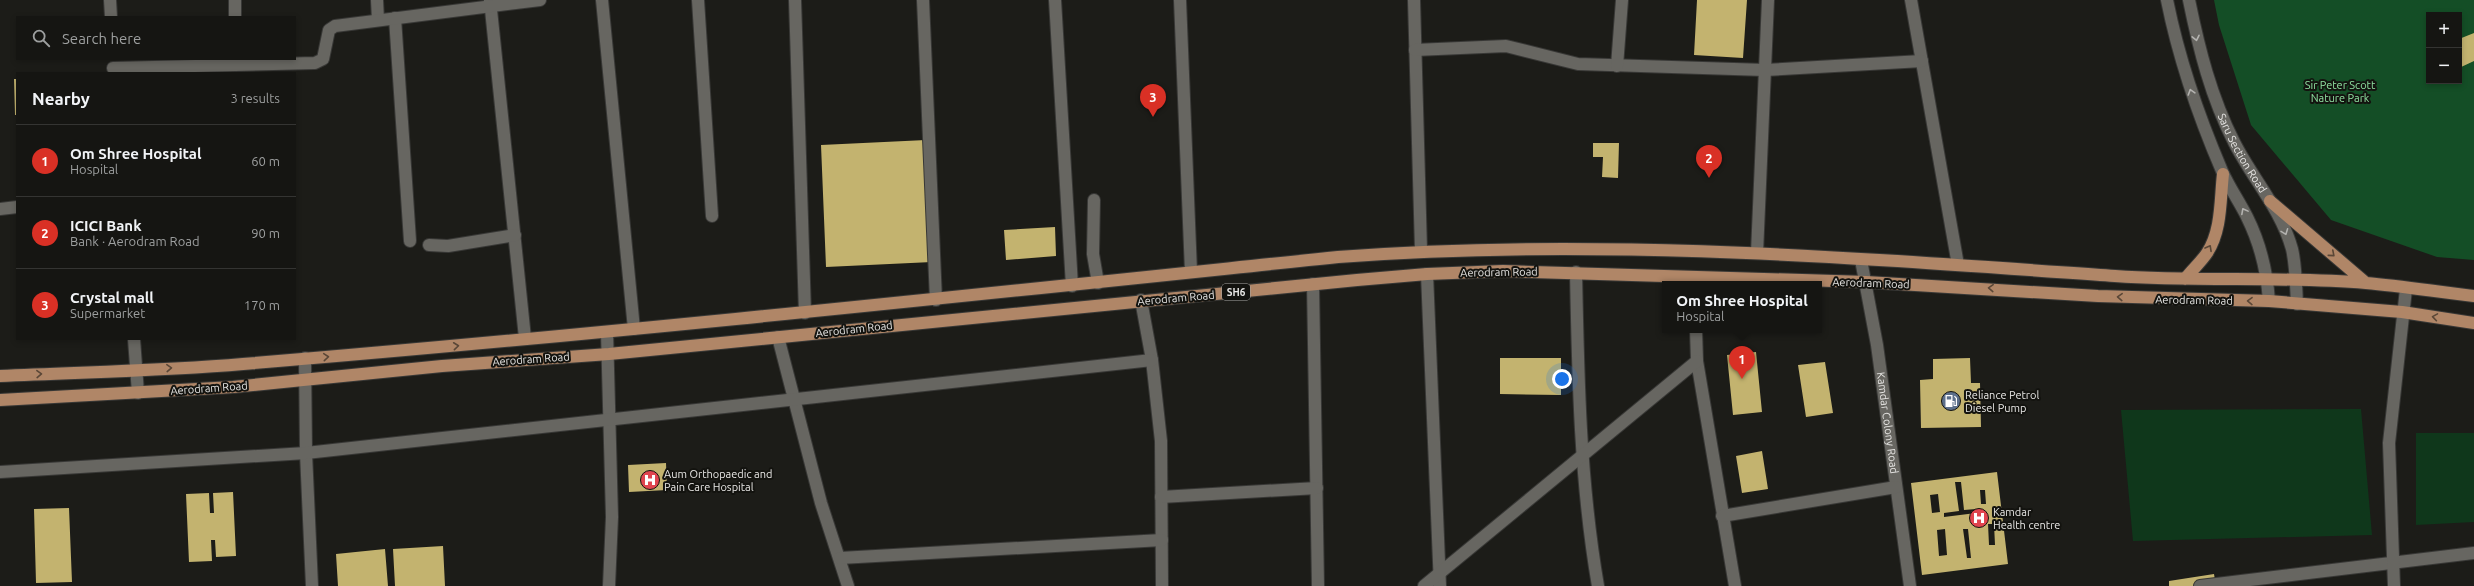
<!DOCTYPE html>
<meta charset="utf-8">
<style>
:root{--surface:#151512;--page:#1e1e1b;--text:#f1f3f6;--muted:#9d9f9f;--line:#343432;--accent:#d93025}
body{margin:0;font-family:Ubuntu,sans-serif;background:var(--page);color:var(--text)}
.controls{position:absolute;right:12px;top:12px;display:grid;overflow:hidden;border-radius:0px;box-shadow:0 2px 6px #0003}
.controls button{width:36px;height:36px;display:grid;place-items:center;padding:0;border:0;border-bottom:1px solid var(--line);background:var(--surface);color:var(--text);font:20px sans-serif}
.you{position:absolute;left:1562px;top:379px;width:14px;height:14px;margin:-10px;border:3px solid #fff;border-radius:50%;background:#1a73e8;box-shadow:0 0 0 6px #1a73e833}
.badge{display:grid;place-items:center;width:26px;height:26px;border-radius:50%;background:var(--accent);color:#fff;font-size:13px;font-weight:700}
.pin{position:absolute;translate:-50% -33px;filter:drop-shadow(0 1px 2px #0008)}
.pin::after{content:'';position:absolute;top:21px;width:14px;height:12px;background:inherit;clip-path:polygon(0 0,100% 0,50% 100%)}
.popup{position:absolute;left:1662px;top:281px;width:160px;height:52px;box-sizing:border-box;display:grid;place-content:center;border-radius:0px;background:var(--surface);filter:drop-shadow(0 1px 3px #0005);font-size:13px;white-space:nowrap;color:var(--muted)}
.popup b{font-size:15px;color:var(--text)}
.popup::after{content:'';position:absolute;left:50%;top:100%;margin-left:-8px;border:8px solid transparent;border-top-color:var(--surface)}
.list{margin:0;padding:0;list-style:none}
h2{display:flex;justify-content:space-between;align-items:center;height:52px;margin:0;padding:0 16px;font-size:17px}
h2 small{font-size:13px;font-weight:400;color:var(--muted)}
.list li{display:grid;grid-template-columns:26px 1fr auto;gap:12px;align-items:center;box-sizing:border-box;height:72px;padding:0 16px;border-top:1px solid var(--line)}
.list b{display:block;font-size:15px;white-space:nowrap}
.list p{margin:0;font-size:13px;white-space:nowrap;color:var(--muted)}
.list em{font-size:13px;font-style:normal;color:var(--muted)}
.icon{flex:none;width:22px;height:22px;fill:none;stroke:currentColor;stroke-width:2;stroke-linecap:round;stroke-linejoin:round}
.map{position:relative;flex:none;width:2474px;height:586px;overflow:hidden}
.search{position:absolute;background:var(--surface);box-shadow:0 2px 6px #0003;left:16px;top:16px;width:280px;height:44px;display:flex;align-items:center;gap:10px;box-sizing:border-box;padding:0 14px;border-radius:0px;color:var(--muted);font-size:15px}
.panel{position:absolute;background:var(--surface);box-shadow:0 2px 6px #0003;left:16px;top:72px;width:280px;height:268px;border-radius:0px}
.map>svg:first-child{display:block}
.green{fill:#0f371b}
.forest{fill:#144e26;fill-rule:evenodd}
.building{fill:#c3b36f;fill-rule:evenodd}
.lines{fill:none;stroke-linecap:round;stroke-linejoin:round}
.minor-casing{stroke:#383836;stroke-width:14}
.major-casing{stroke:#383836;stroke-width:14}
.minor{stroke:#676661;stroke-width:12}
.major{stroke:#b08667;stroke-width:12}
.oneway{stroke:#b4b3b0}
.oneway2{stroke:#5a4737}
.labels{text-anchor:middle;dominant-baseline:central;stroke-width:4;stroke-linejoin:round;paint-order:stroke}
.shield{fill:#13130f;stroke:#a8a7a5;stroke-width:1}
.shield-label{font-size:10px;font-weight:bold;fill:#e8e7e5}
.park-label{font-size:11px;fill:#8fe1a1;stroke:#13130f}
.street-label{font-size:11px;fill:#e8e7e5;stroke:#13130f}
.poi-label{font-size:11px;fill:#e8e7e5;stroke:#13130f;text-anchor:start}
</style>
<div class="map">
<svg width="2474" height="586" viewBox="0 0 2474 586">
<rect width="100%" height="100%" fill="#1c1c18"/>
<path class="green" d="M2361,409L2372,535L2133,541L2121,410Z
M2416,433H2474V522L2416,525Z"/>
<path class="forest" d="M2214,0H2474V260L2437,257L2331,220L2251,125L2219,25ZM2429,15H2459V81H2429Z"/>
<path class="building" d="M1697,0H1747L1743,58L1694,55Z
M2474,33V61L2459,68V39Z
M14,79H17V115H15Z
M926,140L932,262L826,267L821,145Z
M1593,143H1619L1618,178L1602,177L1603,157H1593Z
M1055,227L1056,256L1006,260L1004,230Z
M1756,352L1762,412L1733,415L1727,355Z
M1500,358H1561V395L1500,394Z
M1970,358L1971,383H1980L1981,427L1921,428L1920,380L1933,379V359Z
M1825,362L1833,413L1806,417L1798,365Z
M1762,451L1768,489L1742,493L1736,456Z
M666,463L667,490L629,492L628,465Z
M1997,472L2008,564L1922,575L1911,483ZM1955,482H1961L1964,510L1976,509V513L1944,517V513L1959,511ZM1980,490H1985L1986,504H1981ZM1938,494L1940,512L1932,513L1930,495ZM1988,524H1994L1995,545H1989ZM1945,529L1947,555L1939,556L1937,530ZM1963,529H1968L1971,558H1967Z
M233,492L236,556L216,557L215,540H211L212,561L189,562L186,494L209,493L210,513H214L213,493Z
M69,508L72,582L36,583L34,509Z
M443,546L445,586H395L393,549Z
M385,549L388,586H338L336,554Z
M2214,574L2216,586H2169V581Z"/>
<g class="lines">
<g class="minor-casing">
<g id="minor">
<path d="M110,0L111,17"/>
<path d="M235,0V17"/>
<path d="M377,0L378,20"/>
<path d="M490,0L525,338"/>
<path d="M602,0L634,329"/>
<path d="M698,0L712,216"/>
<path d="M795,0L805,313"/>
<path d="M923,0L936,300"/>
<path d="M1055,0L1072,286"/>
<path d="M1180,0L1191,272"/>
<path d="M1414,0L1421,250"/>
<path d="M1911,0L1958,265"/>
<path d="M2167,0C2179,60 2198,115 2222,171C2229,187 2239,201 2247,217C2260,243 2267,272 2269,301"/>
<path id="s1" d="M2189,0C2199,49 2211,97 2234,142C2252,178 2281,209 2292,249C2296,266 2296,286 2297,304"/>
<path d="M395,18L410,241"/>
<path d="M1415,50L1506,46L1578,64L1765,70L1922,61"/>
<path d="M1617,66L1622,0"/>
<path d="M113,68L315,63L323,59L329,30L335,26L540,0"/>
<path d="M1094,200L1093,254L1098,283"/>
<path d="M0,209L17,207"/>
<path d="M429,245L448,246L515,235"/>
<path d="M1757,253L1768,0"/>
<path id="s2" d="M1861,260L1877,345L1910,586"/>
<path d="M1576,272C1578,378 1580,482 1598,586"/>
<path d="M1427,274L1440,586"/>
<path d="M1313,284L1318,586"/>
<path d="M1141,300L1152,360L1161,441L1162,586"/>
<path d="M1696,330L1697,361L1735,586"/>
<path d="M607,332L612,517L609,586"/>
<path d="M778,337L821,503L848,586"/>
<path d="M134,339L138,393"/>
<path d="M305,358L306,453L312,586"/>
<path d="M0,472L306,453L1152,360"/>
<path d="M1161,497L1317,488"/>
<path d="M1722,516L1896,487"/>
<path d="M840,558L1162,540"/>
<path d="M1424,586L1697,361"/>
<path d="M2200,586L2474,553"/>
<path d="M2394,586L2389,443L2406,289"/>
</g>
</g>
<g class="major-casing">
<path id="major" d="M2270,201L2366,283
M2185,279C2192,270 2201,262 2207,253C2222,230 2220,200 2223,174
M0,376C81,372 162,371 243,364C608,334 973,295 1338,257C1596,237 1857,258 2115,276C2198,282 2283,276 2366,283C2402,286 2438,292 2474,296
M0,400L233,387L442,366L609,354L1357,280L1427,274L1503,271L1866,282L2098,296L2269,301L2402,312L2474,323"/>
</g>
<use href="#minor" class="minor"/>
<use href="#major" class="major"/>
</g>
<defs><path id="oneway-chevron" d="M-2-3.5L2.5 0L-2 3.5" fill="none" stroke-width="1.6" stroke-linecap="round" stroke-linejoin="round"/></defs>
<g class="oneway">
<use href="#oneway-chevron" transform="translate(2196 38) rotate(78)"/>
<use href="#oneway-chevron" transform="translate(2191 92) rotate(-107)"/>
<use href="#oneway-chevron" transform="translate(2244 211) rotate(-118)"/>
<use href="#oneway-chevron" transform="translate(2285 232) rotate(69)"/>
</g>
<g class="oneway2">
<use href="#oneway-chevron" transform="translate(2209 248) rotate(-61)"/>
<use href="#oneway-chevron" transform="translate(2332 254) rotate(41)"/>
<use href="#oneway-chevron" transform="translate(1991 288) rotate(-177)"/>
<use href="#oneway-chevron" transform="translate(2120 297) rotate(-177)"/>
<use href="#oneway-chevron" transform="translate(2250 301) rotate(-179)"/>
<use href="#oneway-chevron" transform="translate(2435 317) rotate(-171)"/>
<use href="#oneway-chevron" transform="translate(456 346) rotate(-6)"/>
<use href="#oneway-chevron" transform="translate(326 357) rotate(-5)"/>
<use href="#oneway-chevron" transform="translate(169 368) rotate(-3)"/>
<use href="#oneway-chevron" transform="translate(39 374) rotate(-2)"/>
</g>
<defs>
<g id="fuel-disc" transform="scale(1)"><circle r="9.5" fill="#5c6f8a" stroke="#13130f"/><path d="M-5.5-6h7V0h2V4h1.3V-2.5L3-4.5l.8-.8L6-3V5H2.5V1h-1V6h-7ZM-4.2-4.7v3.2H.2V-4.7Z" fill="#fff"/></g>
<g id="hospital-disc" transform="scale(1)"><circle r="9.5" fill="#e0444e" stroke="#13130f"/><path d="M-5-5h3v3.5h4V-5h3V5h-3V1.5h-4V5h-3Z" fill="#fff"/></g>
</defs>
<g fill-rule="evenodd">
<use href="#fuel-disc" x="1951" y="401"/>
<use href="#hospital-disc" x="650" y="480"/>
<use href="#hospital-disc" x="1979" y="518"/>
</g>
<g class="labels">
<rect class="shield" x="1222" y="284" width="28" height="16" rx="3"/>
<g class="shield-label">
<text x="1236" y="292">SH6</text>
</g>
<g class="park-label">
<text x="2340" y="85">Sir Peter Scott<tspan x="2340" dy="13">Nature Park</tspan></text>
</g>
<g class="street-label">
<text stroke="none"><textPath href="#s1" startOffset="163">Saru Section Road</textPath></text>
<text transform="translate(1499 272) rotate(-1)">Aerodram Road</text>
<text transform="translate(1871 283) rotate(2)">Aerodram Road</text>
<text transform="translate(1176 298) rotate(-5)">Aerodram Road</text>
<text transform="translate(2194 300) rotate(1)">Aerodram Road</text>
<text transform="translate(854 329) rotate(-6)">Aerodram Road</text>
<text transform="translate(531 359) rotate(-4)">Aerodram Road</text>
<text transform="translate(209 388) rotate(-4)">Aerodram Road</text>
<text stroke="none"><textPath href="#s2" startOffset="165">Kamdar Colony Road</textPath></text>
</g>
<g class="poi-label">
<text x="1965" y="395">Reliance Petrol<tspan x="1965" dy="13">Diesel Pump</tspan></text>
<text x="664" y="474">Aum Orthopaedic and<tspan x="664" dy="13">Pain Care Hospital</tspan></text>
<text x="1993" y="512">Kamdar<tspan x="1993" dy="13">Health centre</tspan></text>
</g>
</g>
</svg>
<div class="controls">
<button>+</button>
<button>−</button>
</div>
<div class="you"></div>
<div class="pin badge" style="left:1742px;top:379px">1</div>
<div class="popup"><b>Om Shree Hospital</b>Hospital</div>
<div class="pin badge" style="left:1709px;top:178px">2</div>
<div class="pin badge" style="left:1153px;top:117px">3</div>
<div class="search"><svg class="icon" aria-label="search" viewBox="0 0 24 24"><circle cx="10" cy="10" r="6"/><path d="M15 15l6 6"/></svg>Search here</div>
<section class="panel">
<h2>Nearby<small>3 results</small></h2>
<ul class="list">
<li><span class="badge">1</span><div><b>Om Shree Hospital</b><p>Hospital</p></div><em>60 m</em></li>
<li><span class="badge">2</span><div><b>ICICI Bank</b><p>Bank · Aerodram Road</p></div><em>90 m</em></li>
<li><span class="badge">3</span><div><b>Crystal mall</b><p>Supermarket</p></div><em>170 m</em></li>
</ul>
</section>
</div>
